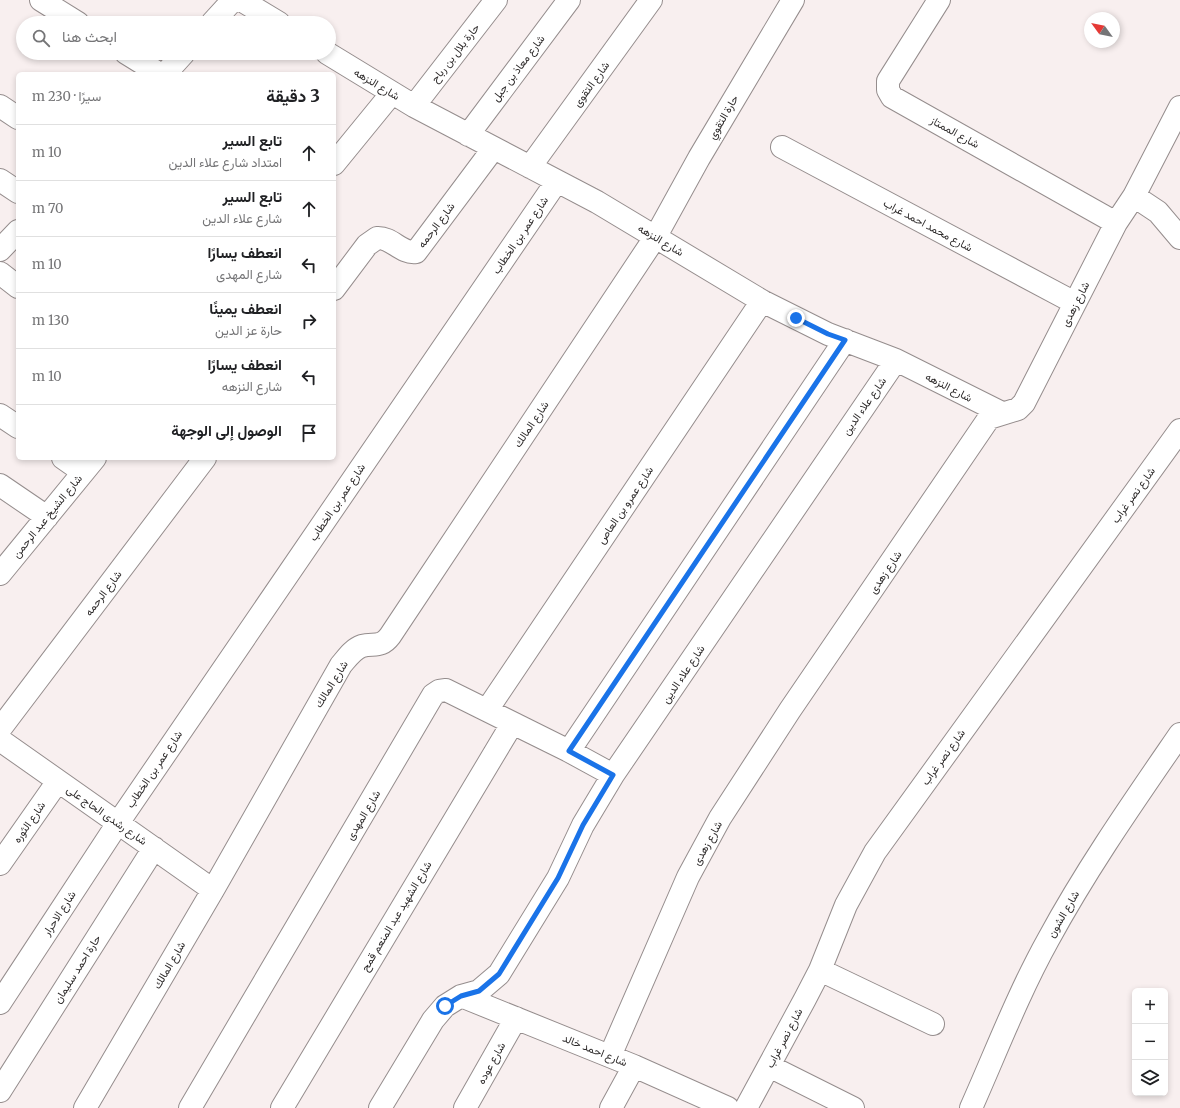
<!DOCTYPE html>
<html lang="ar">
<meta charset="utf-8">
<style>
:root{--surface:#fff;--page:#f2f2f2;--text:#202124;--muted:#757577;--line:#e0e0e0}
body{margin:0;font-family:Merriweather,Vazirmatn,serif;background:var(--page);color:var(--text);direction:rtl}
.controls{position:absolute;right:12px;bottom:12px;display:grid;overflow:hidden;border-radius:6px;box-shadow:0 2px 6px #0003}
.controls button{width:36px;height:36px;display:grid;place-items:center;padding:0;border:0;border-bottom:1px solid var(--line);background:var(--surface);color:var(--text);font:20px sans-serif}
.compass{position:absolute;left:1084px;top:12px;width:36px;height:36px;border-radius:50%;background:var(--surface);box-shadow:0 2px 6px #0003;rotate:303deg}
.stop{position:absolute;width:12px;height:12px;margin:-9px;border:3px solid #1a73e8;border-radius:50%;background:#fff}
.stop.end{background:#1a73e8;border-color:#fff;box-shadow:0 1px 4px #0008}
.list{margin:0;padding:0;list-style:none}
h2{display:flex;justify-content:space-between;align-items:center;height:52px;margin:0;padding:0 16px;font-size:17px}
h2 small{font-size:13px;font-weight:400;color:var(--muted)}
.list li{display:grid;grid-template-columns:26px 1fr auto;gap:12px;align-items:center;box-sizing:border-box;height:56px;padding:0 16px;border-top:1px solid var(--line)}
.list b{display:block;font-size:15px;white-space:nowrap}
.list p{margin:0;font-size:13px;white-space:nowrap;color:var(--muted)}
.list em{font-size:13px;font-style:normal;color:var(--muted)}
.icon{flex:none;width:22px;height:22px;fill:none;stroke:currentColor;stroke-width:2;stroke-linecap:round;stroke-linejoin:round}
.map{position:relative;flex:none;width:1180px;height:1108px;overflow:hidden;direction:ltr}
.search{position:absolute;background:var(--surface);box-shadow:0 2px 6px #0003;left:16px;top:16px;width:320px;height:44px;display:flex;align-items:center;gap:10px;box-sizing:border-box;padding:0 14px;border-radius:22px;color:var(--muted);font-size:15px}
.panel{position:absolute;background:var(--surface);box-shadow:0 2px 6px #0003;left:16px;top:72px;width:320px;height:388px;border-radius:6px;direction:rtl}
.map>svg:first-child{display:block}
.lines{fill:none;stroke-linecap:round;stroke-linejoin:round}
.minor-casing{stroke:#958d8d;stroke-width:24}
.minor{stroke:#fff;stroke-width:22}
.route{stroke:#1a73e8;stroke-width:5}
.labels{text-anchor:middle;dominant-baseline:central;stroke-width:3.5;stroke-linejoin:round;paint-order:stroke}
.street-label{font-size:11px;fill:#2e2b2b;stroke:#fff}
</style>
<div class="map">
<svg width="1180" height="1108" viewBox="0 0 1180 1108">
<rect width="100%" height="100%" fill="#f8efef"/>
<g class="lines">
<g class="minor-casing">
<path id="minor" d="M41,0L78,23
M241,0L279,23
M939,0L888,81V90L892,97L1116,223
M212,23L233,0
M126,53L160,74
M327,53L414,106L597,202L762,301L828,334L896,360L1002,413
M165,74L184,53
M0,106L18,118
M414,106L496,0
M468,135L569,0
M782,147L1075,303
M334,164L392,93
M530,167L651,0
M0,180L18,192
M1134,196L1158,212L1180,238
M0,250L18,231
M0,273L18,287
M334,289L367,245L377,238C392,237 401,254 416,252L493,149
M0,415L18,427
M63,458L83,472
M0,485L47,517
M0,574L95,458
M487,710L762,301
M0,729L205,458
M0,740L213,890
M569,751L845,340
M0,864L58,781
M820,970L933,1024
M461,996L634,1066L728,1108
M0,1003L118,823L557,181
M610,1056L688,877L720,818L790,710L989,418L1018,409L1024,403L1116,223L1134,196L1180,107
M769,1066L853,1108
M0,1091L154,848
M85,1108L213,890L341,665C347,658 353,649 362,646C374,643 381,648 390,636L656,236L699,158L793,0
M190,1108L433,695L439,691L446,690L569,751L613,775
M282,1108L512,724
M380,1108L433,1020L445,1006L461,996L479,991L499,974L558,878L583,825L613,775L896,360
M465,1108L516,1018
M611,1108L634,1066
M746,1108L805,999L820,970L846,905L875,852L1180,430
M971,1108C996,1052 1018,994 1048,940C1087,868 1134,801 1180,734"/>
</g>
<use href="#minor" class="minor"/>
</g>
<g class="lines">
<path class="route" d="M445,1006L461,996L479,991L499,974L558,878L583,825L613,775L569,751L845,340L828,334L796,318"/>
</g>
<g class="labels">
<g class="street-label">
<text transform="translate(455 53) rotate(-52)">حارة بلال بن رباح</text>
<text transform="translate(518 68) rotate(-53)">شارع معاذ بن جبل</text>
<text transform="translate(377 84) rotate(31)">شارع النزهه</text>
<text transform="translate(591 84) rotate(-54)">شارع التقوى</text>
<text transform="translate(723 117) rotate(-60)">حارة التقوي</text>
<text transform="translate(955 132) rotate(29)">شارع الممتاز</text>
<text transform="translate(436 225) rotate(-53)">شارع الرحمه</text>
<text transform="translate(928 225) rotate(28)">شارع محمد احمد غراب</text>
<text transform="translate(520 235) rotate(-56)">شارع عمر بن الخطاب</text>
<text transform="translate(661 240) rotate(31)">شارع النزهه</text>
<text transform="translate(1075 304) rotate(-63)">شارع زهدى</text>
<text transform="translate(949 387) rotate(27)">شارع النزهه</text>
<text transform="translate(864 406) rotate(-55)">شارع علاء الدين</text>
<text transform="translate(531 424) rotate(-56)">شارع المالك</text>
<text transform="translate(1133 495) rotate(-54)">شارع نصر غراب</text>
<text transform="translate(337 502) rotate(-56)">شارع عمر بن الخطاب</text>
<text transform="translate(625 505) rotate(-56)">شارع عمرو بن العاص</text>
<text transform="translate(47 516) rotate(-51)">شارع الشيخ عبد الرحمن</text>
<text transform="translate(885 572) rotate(-56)">شارع زهدى</text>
<text transform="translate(103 593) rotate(-53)">شارع الرحمه</text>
<text transform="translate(683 674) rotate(-56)">شارع علاء الدين</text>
<text transform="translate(331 684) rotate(-58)">شارع المالك</text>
<text transform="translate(943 757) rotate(-54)">شارع نصر غراب</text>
<text transform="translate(154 769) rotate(-56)">شارع عمر بن الخطاب</text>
<text transform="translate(107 815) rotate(35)">شارع رشدى الحاج على</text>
<text transform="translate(363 815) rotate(-59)">شارع المهدى</text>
<text transform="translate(29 822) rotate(-55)">شارع الثوره</text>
<text transform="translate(707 843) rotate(-61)">شارع زهدى</text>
<text transform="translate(59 913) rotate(-57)">شارع الاحرار</text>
<text transform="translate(1063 914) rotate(-60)">شارع الشون</text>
<text transform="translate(396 916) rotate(-59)">شارع الشهيد عبد المنعم قمح</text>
<text transform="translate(169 965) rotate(-60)">شارع المالك</text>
<text transform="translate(77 969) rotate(-58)">حارة احمد سليمان</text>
<text transform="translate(784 1038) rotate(-62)">شارع نصر غراب</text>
<text transform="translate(595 1050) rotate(22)">شارع احمد خالد</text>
<text transform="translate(491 1063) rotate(-61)">شارع عوده</text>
</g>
</g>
</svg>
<div class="controls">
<button>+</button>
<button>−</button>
<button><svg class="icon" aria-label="layers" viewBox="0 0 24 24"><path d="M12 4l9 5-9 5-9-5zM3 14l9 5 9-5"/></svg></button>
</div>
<svg class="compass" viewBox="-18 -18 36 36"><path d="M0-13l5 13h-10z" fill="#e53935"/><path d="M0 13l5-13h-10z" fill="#757577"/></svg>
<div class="stop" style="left:445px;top:1006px"></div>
<div class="stop end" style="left:796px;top:318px"></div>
<div class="search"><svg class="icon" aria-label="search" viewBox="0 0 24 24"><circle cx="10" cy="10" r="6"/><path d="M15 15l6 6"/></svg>ابحث هنا</div>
<section class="panel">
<h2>3 دقيقة<small>سيرًا · 230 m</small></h2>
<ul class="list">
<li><svg class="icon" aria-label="ahead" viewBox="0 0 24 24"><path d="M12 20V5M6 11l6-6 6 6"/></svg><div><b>تابع السير</b><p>امتداد شارع علاء الدين</p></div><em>10 m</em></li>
<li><svg class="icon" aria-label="ahead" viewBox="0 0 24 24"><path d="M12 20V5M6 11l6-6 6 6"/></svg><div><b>تابع السير</b><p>شارع علاء الدين</p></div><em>70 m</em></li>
<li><svg class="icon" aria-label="left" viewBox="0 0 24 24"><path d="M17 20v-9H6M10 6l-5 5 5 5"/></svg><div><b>انعطف يسارًا</b><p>شارع المهدى</p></div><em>10 m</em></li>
<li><svg class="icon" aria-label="right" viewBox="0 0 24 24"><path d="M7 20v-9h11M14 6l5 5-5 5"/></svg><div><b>انعطف يمينًا</b><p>حارة عز الدين</p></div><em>130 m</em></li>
<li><svg class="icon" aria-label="left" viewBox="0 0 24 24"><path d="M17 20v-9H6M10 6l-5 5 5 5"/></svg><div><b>انعطف يسارًا</b><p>شارع النزهه</p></div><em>10 m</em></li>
<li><svg class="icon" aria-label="arrive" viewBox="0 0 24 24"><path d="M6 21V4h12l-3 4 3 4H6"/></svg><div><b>الوصول إلى الوجهة</b></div></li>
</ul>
</section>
</div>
